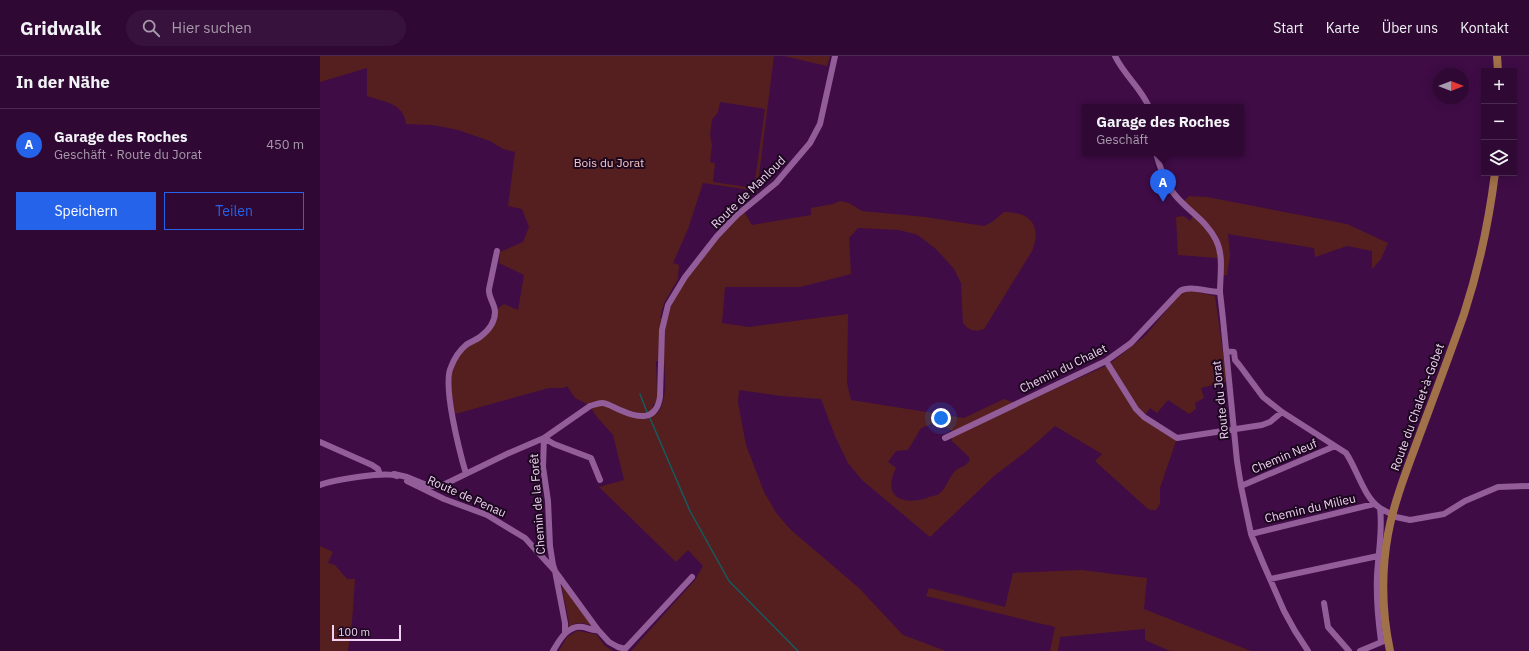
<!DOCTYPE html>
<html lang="de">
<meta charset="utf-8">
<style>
:root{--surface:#2f0934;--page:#37123c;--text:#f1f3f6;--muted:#a79aac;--line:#4a2a4f;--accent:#2563eb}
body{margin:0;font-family:"IBM Plex Sans",sans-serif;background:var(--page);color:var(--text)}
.controls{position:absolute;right:12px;top:12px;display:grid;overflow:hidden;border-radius:0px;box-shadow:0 2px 10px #0003}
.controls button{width:36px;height:36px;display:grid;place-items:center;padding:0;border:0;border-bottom:1px solid var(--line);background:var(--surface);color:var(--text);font:20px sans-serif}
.compass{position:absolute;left:1113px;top:12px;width:36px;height:36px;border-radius:50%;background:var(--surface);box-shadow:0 2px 10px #0003;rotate:90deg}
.scale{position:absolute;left:12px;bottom:10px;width:69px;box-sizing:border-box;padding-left:4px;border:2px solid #f0d2f3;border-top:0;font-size:11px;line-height:14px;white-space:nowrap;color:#f0d2f3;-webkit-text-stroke:3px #1b071e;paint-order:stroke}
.you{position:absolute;left:621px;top:362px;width:14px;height:14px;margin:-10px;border:3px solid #fff;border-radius:50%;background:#1a73e8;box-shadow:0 0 0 6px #1a73e833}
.badge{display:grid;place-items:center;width:26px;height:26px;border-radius:50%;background:var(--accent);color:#fff;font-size:13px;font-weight:700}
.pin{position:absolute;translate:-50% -33px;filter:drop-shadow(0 1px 2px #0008)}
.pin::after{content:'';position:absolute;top:21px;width:14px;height:12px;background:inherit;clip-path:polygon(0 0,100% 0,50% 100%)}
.popup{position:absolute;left:762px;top:48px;width:162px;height:52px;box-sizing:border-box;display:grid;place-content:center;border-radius:0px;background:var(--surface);filter:drop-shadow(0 1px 3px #0005);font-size:13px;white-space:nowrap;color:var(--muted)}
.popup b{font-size:15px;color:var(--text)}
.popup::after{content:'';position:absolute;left:50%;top:100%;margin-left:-8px;border:8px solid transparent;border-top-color:var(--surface)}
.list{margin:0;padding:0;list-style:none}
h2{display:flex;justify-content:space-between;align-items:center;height:52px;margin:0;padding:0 16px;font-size:17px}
h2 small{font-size:13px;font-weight:400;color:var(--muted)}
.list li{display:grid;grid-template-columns:26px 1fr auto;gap:12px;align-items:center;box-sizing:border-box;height:72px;padding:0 16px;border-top:1px solid var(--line)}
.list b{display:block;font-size:15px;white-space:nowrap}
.list p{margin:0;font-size:13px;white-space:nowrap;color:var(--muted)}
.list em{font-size:13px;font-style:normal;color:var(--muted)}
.actions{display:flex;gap:8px;padding:12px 16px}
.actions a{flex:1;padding:9px 0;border:1px solid var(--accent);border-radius:0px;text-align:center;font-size:14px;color:var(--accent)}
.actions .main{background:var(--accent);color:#fff}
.icon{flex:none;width:22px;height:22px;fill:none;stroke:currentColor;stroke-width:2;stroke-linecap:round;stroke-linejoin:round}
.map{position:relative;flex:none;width:1209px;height:595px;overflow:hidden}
header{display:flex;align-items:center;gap:24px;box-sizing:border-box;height:56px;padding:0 20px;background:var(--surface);border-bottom:1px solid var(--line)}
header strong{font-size:19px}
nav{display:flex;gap:22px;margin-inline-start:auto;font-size:14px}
.search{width:280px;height:36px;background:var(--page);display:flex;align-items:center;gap:10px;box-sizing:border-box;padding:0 14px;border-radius:22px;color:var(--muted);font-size:15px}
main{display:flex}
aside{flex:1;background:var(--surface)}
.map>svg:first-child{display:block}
.green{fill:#561f1f;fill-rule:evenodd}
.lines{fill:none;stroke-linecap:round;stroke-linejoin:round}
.stream{stroke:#135c61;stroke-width:1.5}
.minor{stroke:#925d99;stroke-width:6}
.major{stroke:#a1714a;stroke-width:8}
.labels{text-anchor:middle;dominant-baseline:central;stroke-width:4;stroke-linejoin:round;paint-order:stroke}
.park-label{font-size:12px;fill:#f9c8c5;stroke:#1b071e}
.street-label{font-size:12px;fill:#f0d2f3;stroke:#1b071e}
</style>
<header>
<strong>Gridwalk</strong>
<div class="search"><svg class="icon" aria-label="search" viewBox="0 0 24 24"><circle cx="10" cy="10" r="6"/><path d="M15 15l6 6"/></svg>Hier suchen</div>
<nav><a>Start</a><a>Karte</a><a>Über uns</a><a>Kontakt</a></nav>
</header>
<main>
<aside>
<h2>In der Nähe<small></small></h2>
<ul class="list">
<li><span class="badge">A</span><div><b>Garage des Roches</b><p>Geschäft · Route du Jorat</p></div><em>450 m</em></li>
</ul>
<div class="actions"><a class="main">Speichern</a><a>Teilen</a></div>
</aside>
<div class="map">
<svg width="1209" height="595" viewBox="0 0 1209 595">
<rect width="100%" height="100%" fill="#3f0c46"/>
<path class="green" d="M0,0H454L437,135L383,127L368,173L353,207L359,209L358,223L344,247L340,262H345L365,221L423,154L432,169L491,159V152L513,148L520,145L529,147L542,155L605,161L664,170L672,166L684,156C711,156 722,170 712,195L664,273C655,276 649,275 643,267L641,227L634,213L617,194L598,179L579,174L538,172L529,182L531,218L480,231H405L402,267L429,271L528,258L527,327L531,344L644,362L684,343L695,347L699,349L788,309L825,280L861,237L869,234L895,240L907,325L881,332L884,342L875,347L876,353L869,358L848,344L837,357L830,352L824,361L857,382L840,432V448L836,454H831L828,453L775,405L782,398L735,370L708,394L674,420L610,481L542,424L528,407L515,380L501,343L461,340L419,334L418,347L426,389L444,436L457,458L471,474L539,532L583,579L626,595H311L375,524L383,510L368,494L356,506L279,431L304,424L293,379L277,361L271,352L282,349L318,357L277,345L267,348L255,342L247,330L244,332H229L135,358C131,333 125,314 144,293C149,288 159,287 162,281C169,270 172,255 184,248L198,254L204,219L179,207L180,196L203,186L209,171L202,153L188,150L195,96L183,93L170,85L138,74L113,69L86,68C84,47 64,46 47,40V12L0,26ZM400,46L445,53L434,132L393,126L395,108L394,107L390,106L392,89L390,79L392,64L398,56ZM336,305H344C345,324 348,342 337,358L332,350L336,346L337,341ZM617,366L632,375V385L649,401L650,404C644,412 641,410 635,415C629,421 626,433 619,438C616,440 610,440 607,442C581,450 562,440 576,412L568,406L576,395L588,394L601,372Z
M464,0H510L507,10Z
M869,140L887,141L1027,168L1068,187L1061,203L1052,213V195L1027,190L995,201L994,192L908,178L910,200L907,219L898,220L897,202L858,199L856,161L864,160L870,165L875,157L864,145Z
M0,490L13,496L8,507L15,509L27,523H35L32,566L28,595H0Z
M761,514L827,522L824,553L931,595H850L825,584V573L740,581L738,595H730L735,571L606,540L609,532L685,551L693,517Z
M241,527L272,570C263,566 257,566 248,571L249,566Z
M257,575C264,575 269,578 276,578L285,590L293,595H239L247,581Z"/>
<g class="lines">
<path class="stream" d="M320,338L327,356
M329,360L370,455L409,525L478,595"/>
<path class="minor" d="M795,0C804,19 821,32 829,51
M836,97C840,112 845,127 855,139C868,155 887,165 896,184C904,200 900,219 900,236C901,245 902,254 903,263L917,405L921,430L931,478L943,507L964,555L975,575L988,595
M906,295L914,296L915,304L920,310L943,341L962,356L1026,397C1037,413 1044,442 1060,452C1063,475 1058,497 1057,520C1056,542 1058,563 1061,585
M786,305L816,353L824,361L857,382L942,369L950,366L962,356
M224,382L223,411L228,445L230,490L233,509L235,515L245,567V577
M224,382L234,388L271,402L280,424
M625,382L786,305L811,287L860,235C870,229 887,236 900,236
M0,386L52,409L58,413L60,419
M74,418L87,421L109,430H121L189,397L224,382L270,350C274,349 278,347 282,347C288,347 294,352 300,354C318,362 336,366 340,341L342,274L348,249L365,221L397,180L417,159L456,127L490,87L500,68L515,0
M146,418C140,397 122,329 131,311C134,303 140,294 146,289C150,286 156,284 160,281C168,275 175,266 175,256C175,248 168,241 169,233L177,195
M87,425L124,443L167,459L205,482L235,515L278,574L289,586L298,591L305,593L372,521
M0,429C12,424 67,415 77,420
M921,430L1015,390
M1060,452L1076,461L1090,464L1124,458L1145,445L1178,431L1209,430
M931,478L1054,448
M950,523L1058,500
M1004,547L1008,571L1029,595
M233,595C239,585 248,568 263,571C269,572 272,575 278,574
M1040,595L1064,585"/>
<path class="major" d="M1177,0L1178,15
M1070,595C1062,557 1061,517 1068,478C1074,446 1086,416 1097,386C1113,343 1129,301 1144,258C1159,212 1169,165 1175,117"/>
</g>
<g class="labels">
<g class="park-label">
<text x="289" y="106">Bois du Jorat</text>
</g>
<g class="street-label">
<text transform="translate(428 136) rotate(-44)">Route de Manloud</text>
<text transform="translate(743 312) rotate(-26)">Chemin du Chalet</text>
<text transform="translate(900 344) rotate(-96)">Route du Jorat</text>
<text transform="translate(1097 351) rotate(-70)">Route du Chalet-à-Gobet</text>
<text transform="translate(964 400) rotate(-23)">Chemin Neuf</text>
<text transform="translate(147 440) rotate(24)">Route de Penau</text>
<text transform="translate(217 448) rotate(-94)">Chemin de la Forêt</text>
<text transform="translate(990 452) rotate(-13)">Chemin du Milieu</text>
</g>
</g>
</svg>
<div class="controls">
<button>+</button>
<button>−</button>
<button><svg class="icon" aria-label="layers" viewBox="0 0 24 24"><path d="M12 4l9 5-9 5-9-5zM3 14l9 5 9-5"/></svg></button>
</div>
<svg class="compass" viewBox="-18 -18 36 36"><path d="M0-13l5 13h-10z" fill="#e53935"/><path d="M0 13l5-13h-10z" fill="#a79aac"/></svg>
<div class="scale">100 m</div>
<div class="you"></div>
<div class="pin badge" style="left:843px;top:146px">A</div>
<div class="popup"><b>Garage des Roches</b>Geschäft</div>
</div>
</main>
